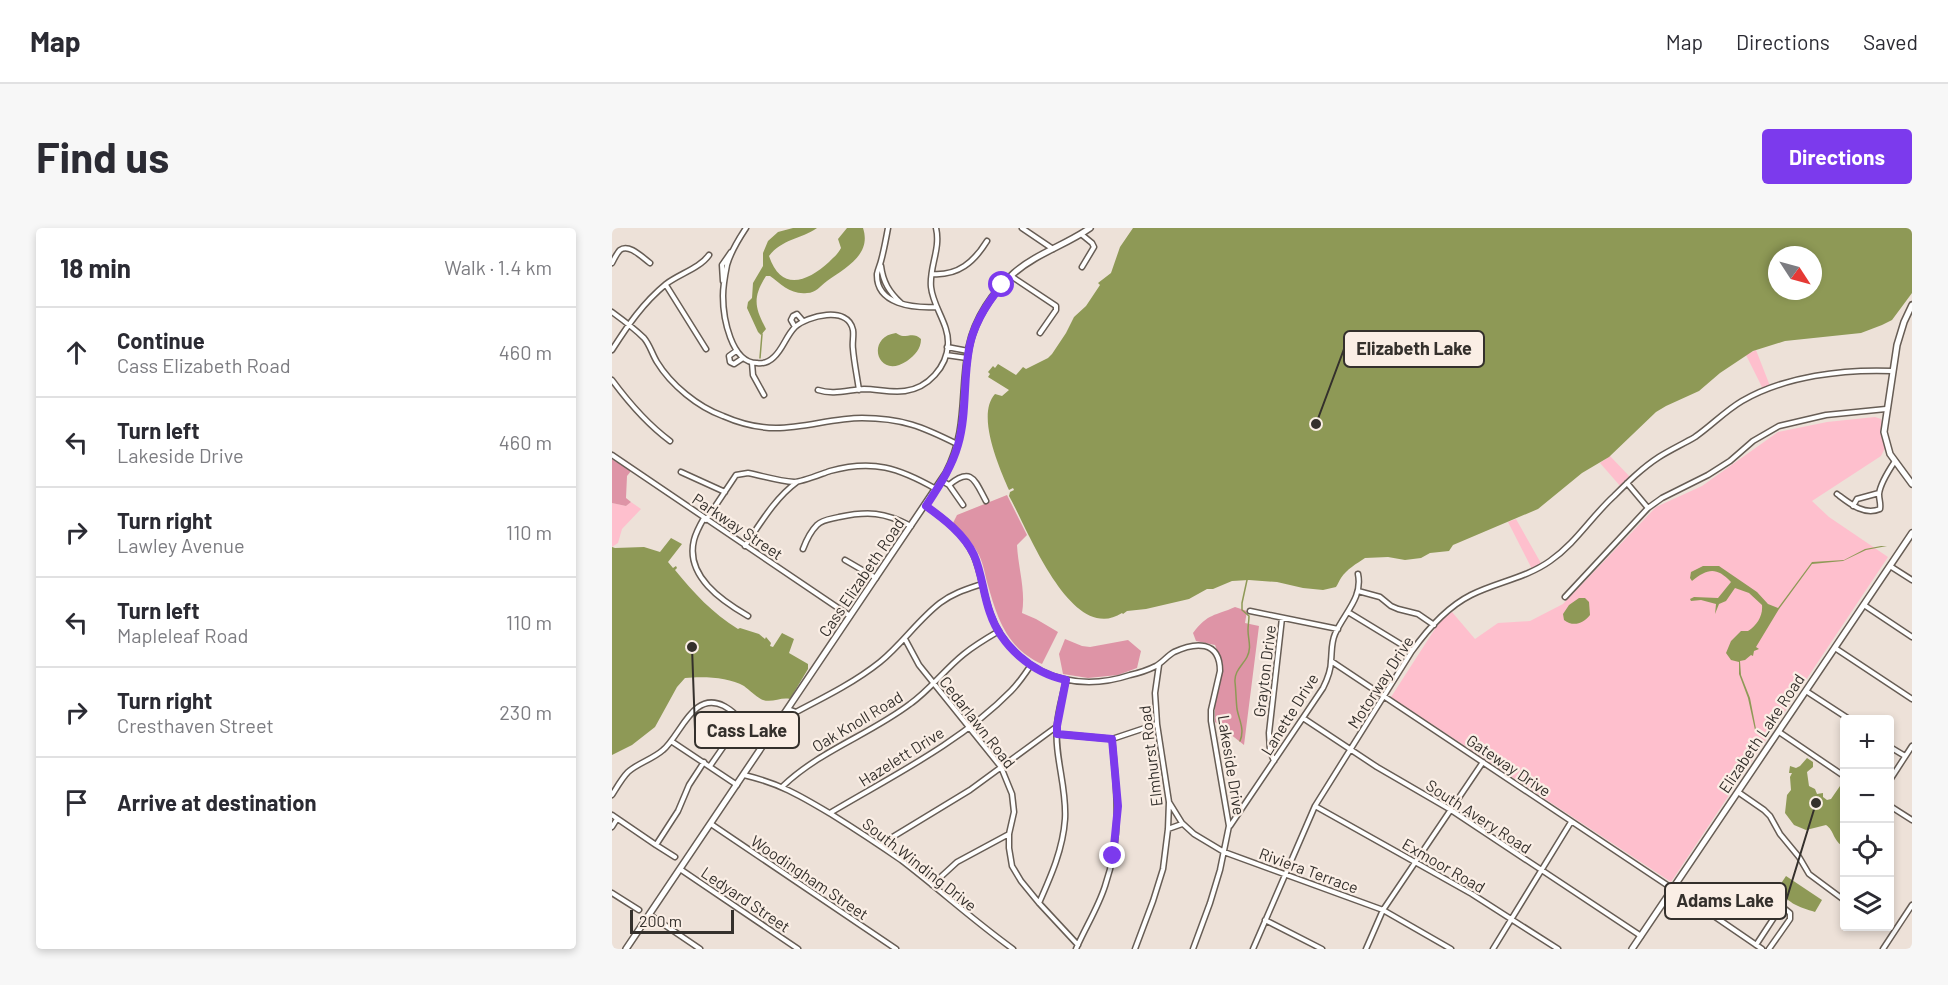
<!DOCTYPE html>
<meta charset="utf-8">
<style>
:root{--surface:#fff;--page:#f7f7f7;--text:#2b2b33;--muted:#7c7c81;--line:#e1e1e2;--accent:#7c3aed}
body{margin:0;font-family:Barlow,sans-serif;background:var(--page);color:var(--text)}
.controls{position:absolute;right:18px;bottom:18px;display:grid;overflow:hidden;border-radius:6px;box-shadow:0 3px 9px #0003}
.controls button{width:54px;height:54px;display:grid;place-items:center;padding:0;border:0;border-bottom:2px solid var(--line);background:var(--surface);color:var(--text);font:30px sans-serif}
.compass{position:absolute;left:1156px;top:18px;width:54px;height:54px;border-radius:50%;background:var(--surface);box-shadow:0 3px 9px #0003;rotate:126deg}
.scale{position:absolute;left:18px;bottom:15px;width:104px;box-sizing:border-box;padding-left:6px;border:3px solid #34302c;border-top:0;font-size:16px;line-height:21px;white-space:nowrap;color:#34302c;-webkit-text-stroke:4px #faeee5;paint-order:stroke}
.stop{position:absolute;width:18px;height:18px;margin:-14px;border:4px solid #7c3aed;border-radius:50%;background:#fff}
.stop.end{background:#7c3aed;border-color:#fff;box-shadow:0 2px 6px #0008}
.list{margin:0;padding:0;list-style:none}
h2{display:flex;justify-content:space-between;align-items:center;height:78px;margin:0;padding:0 24px;font-size:26px}
h2 small{font-size:20px;font-weight:400;color:var(--muted)}
.list li{display:grid;grid-template-columns:39px 1fr auto;gap:18px;align-items:center;box-sizing:border-box;height:90px;padding:0 24px;border-top:2px solid var(--line)}
.list b{display:block;font-size:22px;white-space:nowrap}
.list p{margin:0;font-size:20px;white-space:nowrap;color:var(--muted)}
.list em{font-size:20px;font-style:normal;color:var(--muted)}
.icon{flex:none;width:33px;height:33px;fill:none;stroke:currentColor;stroke-width:2;stroke-linecap:round;stroke-linejoin:round}
.map{position:relative;flex:none;width:1300px;height:721px;overflow:hidden;border-radius:6px}
header{display:flex;align-items:center;gap:36px;box-sizing:border-box;height:84px;padding:0 30px;background:var(--surface);border-bottom:2px solid var(--line)}
header strong{font-size:28px}
nav{display:flex;gap:33px;margin-inline-start:auto;font-size:21px}
.intro{display:flex;align-items:center;justify-content:space-between;box-sizing:border-box;height:144px;padding:0 36px}
h1{margin:0;font-size:42px}
.button{padding:15px 27px;border-radius:6px;background:var(--accent);color:#fff;font-size:21px;font-weight:700}
main{display:flex;gap:36px;padding:0 36px}
aside{flex:1;background:var(--surface);border-radius:6px;box-shadow:0 3px 9px #0003}
.map>svg:first-child{display:block}
.green{fill:#febfcd}
.forest{fill:#de94a6}
.water{fill:#8e9956;fill-rule:evenodd}
.lines{fill:none;stroke-linecap:round;stroke-linejoin:round}
.stream{stroke:#8e9956;stroke-width:1.5}
.minor-casing{stroke:#675d55;stroke-width:7}
.tertiary-casing{stroke:#675d55;stroke-width:8}
.secondary-casing{stroke:#675d55;stroke-width:8}
.minor{stroke:#fff;stroke-width:4}
.tertiary{stroke:#fff;stroke-width:5}
.secondary{stroke:#fff;stroke-width:5}
.route{stroke:#7c3aed;stroke-width:8}
.labels{text-anchor:middle;dominant-baseline:central;stroke-width:4.5;stroke-linejoin:round;paint-order:stroke}
.street-label{font-size:16px;fill:#34302c;stroke:#faeee5}
.leader{fill:none;stroke:#34302c;stroke-width:2}
.callout-dot{fill:#34302c;stroke:#faeee5;stroke-width:2}
.callout{fill:#faeee5;stroke:#34302c;stroke-width:2}
.callout-label{font-size:18px;text-anchor:middle;font-weight:bold;fill:#34302c}
</style>
<header>
<strong>Map</strong>
<nav><a>Map</a><a>Directions</a><a>Saved</a></nav>
</header>
<div class="intro"><h1>Find us</h1><a class="button">Directions</a></div>
<main>
<aside>
<h2>18 min<small>Walk · 1.4 km</small></h2>
<ul class="list">
<li><svg class="icon" aria-label="ahead" viewBox="0 0 24 24"><path d="M12 20V5M6 11l6-6 6 6"/></svg><div><b>Continue</b><p>Cass Elizabeth Road</p></div><em>460 m</em></li>
<li><svg class="icon" aria-label="left" viewBox="0 0 24 24"><path d="M17 20v-9H6M10 6l-5 5 5 5"/></svg><div><b>Turn left</b><p>Lakeside Drive</p></div><em>460 m</em></li>
<li><svg class="icon" aria-label="right" viewBox="0 0 24 24"><path d="M7 20v-9h11M14 6l5 5-5 5"/></svg><div><b>Turn right</b><p>Lawley Avenue</p></div><em>110 m</em></li>
<li><svg class="icon" aria-label="left" viewBox="0 0 24 24"><path d="M17 20v-9H6M10 6l-5 5 5 5"/></svg><div><b>Turn left</b><p>Mapleleaf Road</p></div><em>110 m</em></li>
<li><svg class="icon" aria-label="right" viewBox="0 0 24 24"><path d="M7 20v-9h11M14 6l5 5-5 5"/></svg><div><b>Turn right</b><p>Cresthaven Street</p></div><em>230 m</em></li>
<li><svg class="icon" aria-label="arrive" viewBox="0 0 24 24"><path d="M6 21V4h12l-3 4 3 4H6"/></svg><div><b>Arrive at destination</b></div></li>
</ul>
</aside>
<div class="map">
<svg width="1300" height="721" viewBox="0 0 1300 721">
<rect width="100%" height="100%" fill="#ede1d8"/>
<path class="green" d="M1144,122L1158,158L1151,161L1134,127Z
M1263,189L1269,191L1273,220L1269,228L1200,273L1217,289L1276,329L1059,654L779,469L828,393L840,384L863,411L886,395L918,393L951,376L1044,279L1090,258L1166,204L1215,194Z
M998,228L1019,250L1009,259L988,235Z
M19,274L29,281L10,301L6,315L0,319V275L14,278Z
M904,291L930,337L921,343L896,294Z"/>
<path class="forest" d="M0,231L19,243L15,248L14,270L19,274L14,278L0,275Z
M395,267L415,307L405,317C406,339 414,363 410,385L424,391L446,404L430,436C394,420 385,389 375,354C373,346 371,335 367,327C361,315 350,304 341,295L345,287Z
M623,379L635,383L633,395L647,398L632,517L603,494V476L611,437L603,417L584,413L581,405C596,385 603,388 623,379Z
M453,411L470,418L478,419L516,412L529,423L525,440L506,447L476,450L451,446L447,426Z"/>
<path class="water" d="M181,0H205C189,11 170,11 157,28C169,64 195,54 217,34C222,29 226,26 229,20L226,11L235,0H251C260,27 233,40 215,53C208,58 204,65 195,65C179,67 169,56 158,48H154C140,70 143,80 154,101L149,107L146,104L135,80L136,74L140,70L141,55L151,38V25L156,13L166,4Z
M521,0H1300V65L1280,92L1270,97L1249,105L1173,113L1141,123L1108,145L1087,163L1054,178L1044,184L997,229L970,245L926,281L841,317L837,323L818,325L809,330L793,332L776,329L753,330C744,336 735,341 729,350C727,353 726,356 724,359L711,362L691,360L665,354L637,352L620,353L601,361H595L577,371L534,381L515,383L511,386L510,385C459,418 415,299 397,268L398,264L402,262L401,260L397,262C387,239 364,187 383,166L390,168L397,162L376,149L378,146L376,144L381,138L383,140L386,136L404,147L411,139L414,141L436,130L440,126L454,105L462,89L474,78L488,57L486,55L499,45L508,19ZM1165,27H1201V63H1165Z
M284,105C286,106 289,108 291,108C298,108 303,105 309,111C309,121 303,127 295,133C265,153 253,109 284,105Z
M59,310L70,316L56,334L61,340L64,338L65,340L63,342C82,365 100,385 126,401L128,400L147,406L153,411L154,409L159,415L158,418L161,419L170,405L182,411L177,425L196,436V441L178,471C169,469 160,475 151,472C147,471 136,461 132,458C117,449 91,448 73,450L65,459L43,499L20,517L0,527V319L3,320L32,319L48,324Z
M1269,318H1275L1254,322L1231,333L1200,336L1167,381L1144,419L1147,421L1142,423L1141,428L1139,427L1133,432L1128,433L1129,447L1138,470L1144,501L1155,508L1143,502L1136,470L1127,446V434L1119,432L1114,425L1119,413L1129,403H1136C1145,397 1151,388 1150,377L1137,365L1123,360L1114,373L1107,376L1103,386L1104,376L1089,372L1079,373L1078,371L1082,369L1106,370L1119,354C1104,338 1095,341 1080,353L1078,350L1079,344L1091,338H1107L1145,364L1156,376L1166,380L1200,334L1232,332L1253,321Z
M967,370H973L977,374L978,387C971,396 961,399 952,392L951,386L957,377Z
M1195,530L1201,534V539L1195,544L1197,558L1203,561L1205,566L1211,565V569L1215,572L1219,571L1228,558L1232,557V619C1221,613 1222,602 1214,597L1194,602L1182,597L1173,585L1175,567L1179,562L1178,549L1180,545H1177L1178,538L1184,540L1188,538Z
M1174,648L1210,672L1203,684C1188,679 1171,675 1168,657Z"/>
<g class="lines">
<path class="stream" d="M148,130L150,106
M628,513C633,501 627,492 625,481C624,472 624,463 623,454C622,443 631,437 635,429C640,419 636,412 636,402C636,397 637,393 637,388L630,382V375L635,352"/>
<g class="minor-casing">
<path id="minor" d="M134,0C126,12 119,23 115,37C113,47 111,58 111,68C111,89 119,135 145,135C152,136 157,134 162,129C171,121 174,108 183,99C195,88 236,77 241,102C242,108 240,115 241,121C242,134 245,148 247,162
M276,0C274,11 272,22 269,33C268,37 266,41 265,46C264,77 302,80 324,79
M410,0L441,21
M469,6L480,15L482,19L470,39
M0,35C2,31 5,25 8,22C17,15 31,30 38,35
M269,38C271,54 277,64 289,75
M320,46C346,48 362,34 375,13
M399,48L444,78V82L428,105
M111,53L110,37L119,24
M54,57L94,121
M0,84C11,92 22,100 32,110C38,117 40,126 45,134C59,157 86,179 111,188C127,195 147,200 164,200C193,200 221,190 250,190C290,190 311,199 345,216
M183,99L179,92L181,88L185,86L191,93
M335,119L356,123
M0,122C16,97 31,75 54,56C67,46 88,40 97,27
M124,123L117,128L118,134L122,136L131,130
M334,127L355,130
M140,135L141,147L152,167
M0,152C17,175 35,196 58,213
M206,162C221,167 236,162 252,161C265,161 279,165 293,163C316,160 335,139 336,116C337,96 321,79 319,59C317,39 329,21 324,0
M0,227L238,388
M69,244L113,264
M330,253L337,257C360,238 363,253 374,273
M1015,255L1036,280
M337,257L351,277
M1225,266C1237,275 1252,288 1268,281C1269,275 1267,272 1267,266C1268,256 1277,242 1283,233
M314,278C332,291 351,305 361,326C370,345 371,367 379,387C391,419 418,443 451,451C473,456 497,454 518,447C527,445 536,442 544,438C551,434 555,428 562,424C583,414 608,412 608,443L599,482V493L617,598L608,642L598,675L581,721
M1241,278L1245,271L1267,265
M92,290C88,297 84,304 82,312C73,348 110,373 136,388
M94,292L124,247L136,245C151,248 167,253 182,254C190,254 209,246 218,243C261,231 287,240 324,261
M133,318C148,296 163,270 185,254
M191,321C194,313 199,303 205,297C211,291 220,291 227,289C256,283 272,284 299,298
M233,332L264,350
M1278,338L1300,352
M746,363L768,369L779,378L786,381L806,386L822,397
M953,369L1036,280L1050,270L1096,247L1118,233L1141,213L1167,198L1214,187L1274,181
M1252,377L1300,409
M638,383L726,401
M736,384L800,423
M293,411L307,437L389,539L400,566L402,584L397,606V620L400,638L409,653L427,675L466,717
M1223,420L1300,471
M719,433L1061,661
M1194,463L1237,491
M176,481L184,484C213,469 243,454 268,434C290,416 306,392 328,375C341,365 355,361 370,356
M691,490L765,539L839,582L1029,708
M1167,504L1232,548
M445,506L500,511L545,496
M59,513L125,557
M1278,519L1293,528
M662,533L658,523L657,505L670,390
M132,547C169,556 187,567 219,586C243,601 266,616 289,632C327,661 362,693 401,721
M1278,552L1300,518
M171,558C209,522 257,507 298,476C318,462 333,441 352,426C363,417 375,410 387,403
M1126,564L1152,582L1158,588L1168,606L1187,629L1197,646L1232,672
M0,567C5,559 10,550 16,544C26,535 41,531 51,522C69,507 81,462 112,478C119,482 125,486 127,494L123,502L98,538
M557,574L570,595L582,606L612,624L771,682L839,721
M703,578L860,666L946,721
M1278,578L1300,592
M218,585C280,548 348,515 399,463C407,455 413,446 419,437
M0,587L44,617L66,583L77,557L92,534
M99,596L284,721
M618,598L711,460C715,452 719,443 719,433C720,424 719,415 723,406C732,385 751,370 746,346
M0,599L5,591
M556,601L570,596
M44,617L63,629
M269,618L279,610L358,562L444,499
M68,641L186,721
M320,657L345,634L397,606
M1061,660L1150,721
M0,665L27,682
M427,675C439,648 451,621 453,591C455,559 442,528 445,497C446,482 451,467 454,452
M38,687L88,721
M653,692L710,721
M1144,717L1167,682L1173,681L1178,685V691L1157,721
M464,721C473,700 486,680 493,658C510,610 505,561 500,511
M523,721L541,673L551,641L556,601L557,574L545,496L543,465L547,437
M641,721L703,578L800,423C815,402 835,379 859,367C885,354 914,350 938,333C964,315 979,289 1002,268C1016,254 1030,240 1047,229C1058,222 1071,216 1083,209C1099,198 1113,183 1130,173C1173,148 1231,141 1281,143
M754,721L771,682L871,534
M881,721L959,594
M1271,721L1300,677"/>
</g>
<g class="tertiary-casing">
<path id="tertiary" d="M14,721L334,245C357,201 348,164 357,119C363,90 381,64 402,45C425,25 454,17 478,0"/>
</g>
<g class="secondary-casing">
<path id="secondary" d="M1300,77L1292,94L1285,117L1272,204L1278,226L1300,256
M1020,721L1300,305"/>
</g>
<use href="#minor" class="minor"/>
<use href="#tertiary" class="tertiary"/>
<use href="#secondary" class="secondary"/>
</g>
<g class="lines">
<path class="route" d="M390,57C375,75 361,97 357,121C351,153 355,186 346,217C340,239 327,258 314,278C332,291 352,306 362,327C370,345 371,366 378,385C389,418 420,445 454,452L445,498V506L500,511L506,578L501,628"/>
</g>
<g class="labels">
<g class="street-label">
<text transform="translate(126 298) rotate(34)">Parkway Street</text>
<text transform="translate(249 349) rotate(-56)">Cass Elizabeth Road</text>
<text transform="translate(652 443) rotate(-83)">Grayton Drive</text>
<text transform="translate(768 454) rotate(-57)">Motorway Drive</text>
<text transform="translate(677 486) rotate(-58)">Lanette Drive</text>
<text transform="translate(245 493) rotate(-31)">Oak Knoll Road</text>
<text transform="translate(366 494) rotate(52)">Cedarlawn Road</text>
<text transform="translate(1149 505) rotate(-56)">Elizabeth Lake Road</text>
<text transform="translate(289 528) rotate(-32)">Hazelett Drive</text>
<text transform="translate(538 528) rotate(-97)">Elmhurst Road</text>
<text transform="translate(620 537) rotate(81)">Lakeside Drive</text>
<text transform="translate(897 537) rotate(34)">Gateway Drive</text>
<text transform="translate(867 588) rotate(33)">South Avery Road</text>
<text transform="translate(308 636) rotate(38)">South Winding Drive</text>
<text transform="translate(832 637) rotate(30)">Exmoor Road</text>
<text transform="translate(697 642) rotate(20)">Riviera Terrace</text>
<text transform="translate(198 649) rotate(34)">Woodingham Street</text>
<text transform="translate(134 671) rotate(34)">Ledyard Street</text>
</g>
</g>
<path class="leader" d="M704 196L732 121M80 419L83 502M1204 575L1174 673"/>
<g class="callout-dot">
<circle cx="704" cy="196" r="6"/>
<circle cx="80" cy="419" r="6"/>
<circle cx="1204" cy="575" r="6"/>
</g>
<g class="callout">
<rect x="732" y="103" width="140" height="36" rx="6"/>
<rect x="83" y="484" width="104" height="36" rx="6"/>
<rect x="1053" y="655" width="121" height="36" rx="6"/>
</g>
<g class="callout-label">
<text x="802" y="127">Elizabeth Lake</text>
<text x="135" y="509">Cass Lake</text>
<text x="1113" y="679">Adams Lake</text>
</g>
</svg>
<div class="controls">
<button>+</button>
<button>−</button>
<button><svg class="icon" aria-label="locate" viewBox="0 0 24 24"><circle cx="12" cy="12" r="6"/><path d="M12 2v4M12 18v4M2 12h4M18 12h4"/></svg></button>
<button><svg class="icon" aria-label="layers" viewBox="0 0 24 24"><path d="M12 4l9 5-9 5-9-5zM3 14l9 5 9-5"/></svg></button>
</div>
<svg class="compass" viewBox="-18 -18 36 36"><path d="M0-13l5 13h-10z" fill="#e53935"/><path d="M0 13l5-13h-10z" fill="#7c7c81"/></svg>
<div class="scale">200 m</div>
<div class="stop" style="left:390px;top:57px"></div>
<div class="stop end" style="left:501px;top:628px"></div>
</div>
</main>
